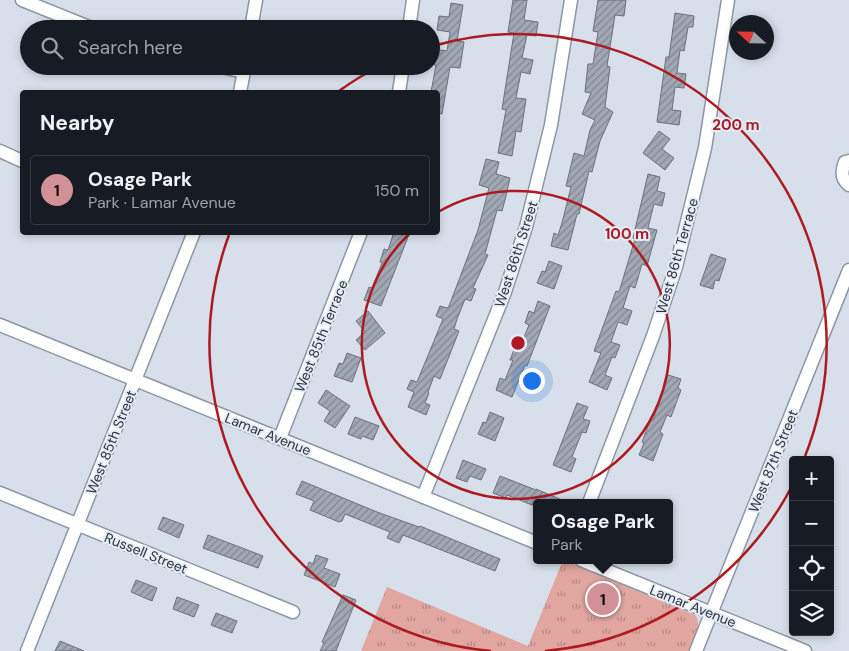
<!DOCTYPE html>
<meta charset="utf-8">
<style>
:root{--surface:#171b24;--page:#242831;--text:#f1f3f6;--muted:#9ea1a6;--line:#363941;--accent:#d29196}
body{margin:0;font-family:"DM Sans",sans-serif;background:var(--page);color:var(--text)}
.controls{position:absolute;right:15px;bottom:15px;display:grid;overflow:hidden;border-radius:5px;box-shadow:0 2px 8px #0003}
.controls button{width:45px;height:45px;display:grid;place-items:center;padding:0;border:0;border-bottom:1px solid var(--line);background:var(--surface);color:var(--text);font:25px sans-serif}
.compass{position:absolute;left:729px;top:15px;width:45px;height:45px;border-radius:50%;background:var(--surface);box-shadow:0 2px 8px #0003;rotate:292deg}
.you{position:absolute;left:531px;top:380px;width:18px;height:18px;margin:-12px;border:4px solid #fff;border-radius:50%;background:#1a73e8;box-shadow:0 0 0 8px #1a73e833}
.badge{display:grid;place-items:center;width:32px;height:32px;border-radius:50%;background:var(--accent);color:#111;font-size:16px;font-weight:700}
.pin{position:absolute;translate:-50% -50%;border:2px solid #fff;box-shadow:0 1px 5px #0006}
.popup{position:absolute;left:533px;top:499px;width:140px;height:65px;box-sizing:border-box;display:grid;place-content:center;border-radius:5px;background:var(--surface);filter:drop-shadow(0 1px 4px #0005);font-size:16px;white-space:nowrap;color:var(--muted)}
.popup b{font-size:19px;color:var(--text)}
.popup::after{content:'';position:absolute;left:50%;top:100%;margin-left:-10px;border:10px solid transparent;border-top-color:var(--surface)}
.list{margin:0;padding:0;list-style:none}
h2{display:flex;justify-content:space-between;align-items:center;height:65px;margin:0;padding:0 20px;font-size:21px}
h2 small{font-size:16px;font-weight:400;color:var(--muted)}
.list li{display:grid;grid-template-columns:32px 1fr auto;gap:15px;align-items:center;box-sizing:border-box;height:70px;margin:0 10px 10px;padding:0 10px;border:1px solid var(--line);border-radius:5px}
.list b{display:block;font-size:19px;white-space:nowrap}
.list p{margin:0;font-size:16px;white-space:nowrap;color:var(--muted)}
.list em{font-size:16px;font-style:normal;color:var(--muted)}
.icon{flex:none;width:28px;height:28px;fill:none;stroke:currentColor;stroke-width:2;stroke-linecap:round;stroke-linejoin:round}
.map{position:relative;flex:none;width:849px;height:651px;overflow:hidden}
.search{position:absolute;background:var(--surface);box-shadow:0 2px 8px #0003;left:20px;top:20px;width:420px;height:55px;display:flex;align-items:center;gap:12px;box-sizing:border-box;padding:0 18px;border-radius:28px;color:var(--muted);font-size:19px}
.panel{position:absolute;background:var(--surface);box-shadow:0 2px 8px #0003;left:20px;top:90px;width:420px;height:145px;border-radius:5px}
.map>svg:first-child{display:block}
.park{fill:url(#park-tufts)}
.building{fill:url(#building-hatch);stroke:#6a727c}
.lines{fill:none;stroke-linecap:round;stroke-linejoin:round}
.minor-casing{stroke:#8f96a1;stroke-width:15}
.minor{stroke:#fff;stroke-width:12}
.ring{fill:none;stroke:#ad1a21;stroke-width:2.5}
.labels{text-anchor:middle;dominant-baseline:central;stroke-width:4;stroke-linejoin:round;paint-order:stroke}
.street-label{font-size:14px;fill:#2e3136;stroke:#e4ecf8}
.centre{fill:#ad1a21;stroke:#e4ecf8;stroke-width:2.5}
.ring-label{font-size:15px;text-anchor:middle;font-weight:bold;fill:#ad1a21;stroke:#e4ecf8;stroke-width:4;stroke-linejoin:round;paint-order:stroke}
</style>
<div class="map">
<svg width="849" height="651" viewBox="0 0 849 651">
<defs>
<pattern id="park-tufts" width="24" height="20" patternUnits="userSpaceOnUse" patternTransform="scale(1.25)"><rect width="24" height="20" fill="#e0a69f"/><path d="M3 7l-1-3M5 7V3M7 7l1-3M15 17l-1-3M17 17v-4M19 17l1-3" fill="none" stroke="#b68882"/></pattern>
<pattern id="building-hatch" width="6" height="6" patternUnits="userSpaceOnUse" patternTransform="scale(1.25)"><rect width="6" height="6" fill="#a0a8b3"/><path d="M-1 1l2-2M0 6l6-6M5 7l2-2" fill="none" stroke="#838992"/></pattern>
</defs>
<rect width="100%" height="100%" fill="#d7dfea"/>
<path class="park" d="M563,560L695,615C703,625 693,640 689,651H361L387,587L528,646Z"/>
<path class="building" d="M513,0H527L524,20L538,22L536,36L527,35L522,58L533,60L530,74L521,72L516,98L526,99L521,132L516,131L512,156L498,153L506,110L502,109L514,33L508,32Z
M598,0H626L624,16L615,15L607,66L610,67L605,107L613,112L600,141L592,172L589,171L579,214H577L568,250L551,246L554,233L558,235L562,223L571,187L566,186L574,153L584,156L590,130L595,120L582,114L591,93L585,92L588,64H593L598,32L593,31Z
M451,3L463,5L457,41L464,42L460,68L450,67L442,114L438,113V92H431L436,65L431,64L434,49L447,51L450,32L437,30L439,16L449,17Z
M675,13L694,16L693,27H688L684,51L680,50L677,73L686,74L684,88L675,87L672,110L681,111L679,125L657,122L666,57H669Z
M659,131L670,139L662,149L674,158L665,170L643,153Z
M486,159L499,162L496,174L510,178L505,200L502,211L497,210L485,254L488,255L473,288L476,289L471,301L465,299L457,319L454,329L459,331L448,359L440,379L434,376L428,392L429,393L425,403L430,405L426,415L408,407L414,392L407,389L411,380L417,382L443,319L436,316L440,306L447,308L449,306L478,230L489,188L479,185Z
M648,174L660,177L657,191L665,193L662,206L654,204L648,228L657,230L647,266L642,264L635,288L630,286L623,308L632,311L627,325L618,322L611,342L620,345L615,358L612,357L605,375L612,378L607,390L589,382L601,353L594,351L616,291L619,292L635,239L633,238Z
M394,232H410L381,306L364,300L369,287L372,288L382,263L380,262L384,249L388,250Z
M711,254L726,259L719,281L715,280L713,289L700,285Z
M549,261L562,266L554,289L537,283L542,271L545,272Z
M538,301L550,306L527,366L525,365L512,397L496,390L500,378L505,380L513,360H510L515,347L519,349L529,325L525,323L529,311L534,313Z
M368,311L385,333L365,350L356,340L365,332L356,321Z
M347,353L361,358L352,382L334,376L339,363L343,364Z
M668,375L681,379L678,388L681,390L671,417L667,415L660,432L663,434L653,461L639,455L644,443L642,442L651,418L653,420Z
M326,390L350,406L335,428L324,421L330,411L318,403Z
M577,403L588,407L583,419L590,421L586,433L582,432L572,457L576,459L571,472L553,465Z
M490,412L504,418L495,441L478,434L483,422L486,423Z
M355,417L379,426L373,440L362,436L361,439L348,434Z
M463,460L486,469L481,480L470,476L467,482L456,478Z
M500,476L536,490V489L569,503H537V507L507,495L506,498L493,493Z
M302,481L377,512L419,527L420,526L500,559L495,571L403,535L399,543L387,538L390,532L345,514L342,521L339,522L310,510L314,501L296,494Z
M163,517L184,525L179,538L158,529Z
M208,535L263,556L258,568L203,548Z
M316,555L328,559L324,568L340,574L335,587L304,575L309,562L313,564Z
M136,580L157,588L152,601L131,592Z
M343,595L356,600L341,638L336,651H320L324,643L322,642Z
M177,597L199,605L194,617L173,609Z
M216,613L237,621L232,633L211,625Z
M60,641L84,651H55Z"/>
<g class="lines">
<g class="minor-casing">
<path id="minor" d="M22,0L94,29
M251,29L256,0
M409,29L413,0
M217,66L244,72
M240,92L245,66
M399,92L403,66
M0,151L22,161
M849,161L845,162C841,172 841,179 849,185
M0,325L537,543
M280,438L361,232
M0,493L293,612
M423,497L505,292L526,227L551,125L571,0
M589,503L653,336L676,267L705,148L728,0
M581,560L805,651
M27,651L194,232
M696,651L849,270"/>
</g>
<use href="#minor" class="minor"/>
</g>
<g class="ring">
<path d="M438 212A154 154 0 1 1 410 233"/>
<path d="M792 486A309 309 0 0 1 545 651M491 651A309 309 0 0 1 229 235M339 91A309 309 0 0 1 380 66M433 46A309 309 0 0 1 804 459"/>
</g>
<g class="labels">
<g class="street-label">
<text transform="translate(516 254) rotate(-72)">West 86th Street</text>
<text transform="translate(677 256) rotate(-74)">West 86th Terrace</text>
<text transform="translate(321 336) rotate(-68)">West 85th Terrace</text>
<text transform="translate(268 434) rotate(22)">Lamar Avenue</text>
<text transform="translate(111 442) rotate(-68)">West 85th Street</text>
<text transform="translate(773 461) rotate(-68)">West 87th Street</text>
<text transform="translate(146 553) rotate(22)">Russell Street</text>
<text transform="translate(693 606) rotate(22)">Lamar Avenue</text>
</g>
</g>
<circle cx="518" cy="343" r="8" class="centre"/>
<g class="ring-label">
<text x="736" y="130">200 m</text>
<text x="627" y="239">100 m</text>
</g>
</svg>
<div class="controls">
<button>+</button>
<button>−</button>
<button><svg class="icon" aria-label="locate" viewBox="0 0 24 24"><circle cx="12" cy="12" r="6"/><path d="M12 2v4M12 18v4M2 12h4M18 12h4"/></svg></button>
<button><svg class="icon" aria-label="layers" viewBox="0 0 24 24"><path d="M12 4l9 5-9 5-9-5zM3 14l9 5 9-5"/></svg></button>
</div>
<svg class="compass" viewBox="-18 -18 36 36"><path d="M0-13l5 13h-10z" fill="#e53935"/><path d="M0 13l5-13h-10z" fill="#9ea1a6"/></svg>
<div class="you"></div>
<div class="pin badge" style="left:603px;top:599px">1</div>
<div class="popup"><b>Osage Park</b>Park</div>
<div class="search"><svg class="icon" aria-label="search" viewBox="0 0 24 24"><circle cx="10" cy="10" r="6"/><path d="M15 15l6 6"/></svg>Search here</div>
<section class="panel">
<h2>Nearby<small></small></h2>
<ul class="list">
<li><span class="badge">1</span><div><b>Osage Park</b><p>Park · Lamar Avenue</p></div><em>150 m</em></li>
</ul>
</section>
</div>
